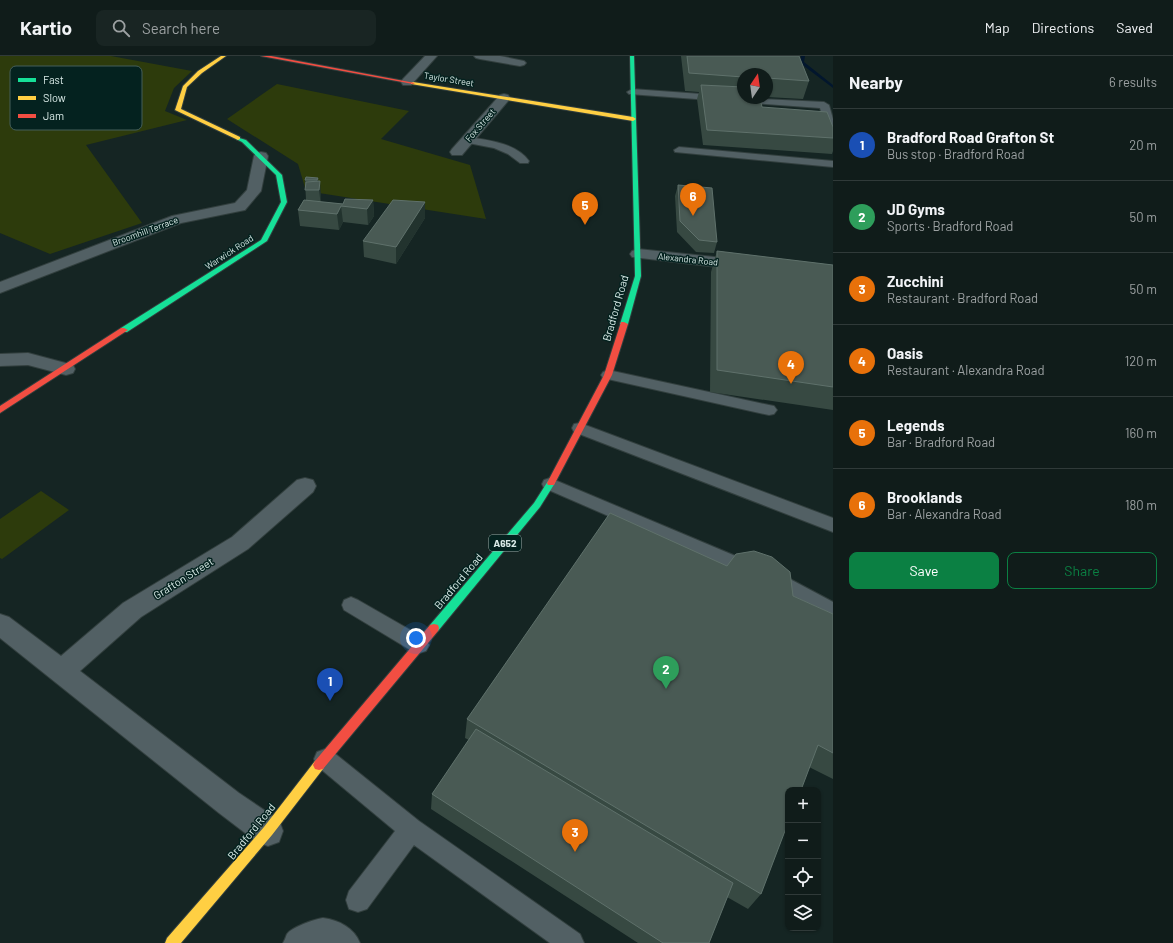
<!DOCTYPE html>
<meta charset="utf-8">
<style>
:root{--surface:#101c1a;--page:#192523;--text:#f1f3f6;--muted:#9ca1a2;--line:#303a39;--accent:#0b8043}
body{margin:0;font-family:Barlow,sans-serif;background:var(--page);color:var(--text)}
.controls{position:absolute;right:12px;bottom:12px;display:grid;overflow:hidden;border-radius:8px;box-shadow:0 1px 3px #0004}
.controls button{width:36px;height:36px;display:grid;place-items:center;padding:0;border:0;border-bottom:1px solid var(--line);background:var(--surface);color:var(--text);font:20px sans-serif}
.compass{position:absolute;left:737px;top:12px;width:36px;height:36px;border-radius:50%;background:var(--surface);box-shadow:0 1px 3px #0004;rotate:13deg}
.you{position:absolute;left:416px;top:582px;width:14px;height:14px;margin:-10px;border:3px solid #fff;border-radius:50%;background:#1a73e8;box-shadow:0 0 0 6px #1a73e833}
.badge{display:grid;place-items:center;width:26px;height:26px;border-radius:50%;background:var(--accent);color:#fff;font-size:13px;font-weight:700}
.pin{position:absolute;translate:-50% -33px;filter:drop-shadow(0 1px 2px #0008)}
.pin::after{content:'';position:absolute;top:21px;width:14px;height:12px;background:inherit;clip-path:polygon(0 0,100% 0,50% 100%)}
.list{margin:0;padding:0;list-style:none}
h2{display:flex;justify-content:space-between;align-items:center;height:52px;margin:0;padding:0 16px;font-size:17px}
h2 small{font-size:13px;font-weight:400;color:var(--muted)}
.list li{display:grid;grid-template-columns:26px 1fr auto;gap:12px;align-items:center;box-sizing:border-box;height:72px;padding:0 16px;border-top:1px solid var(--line)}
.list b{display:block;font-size:15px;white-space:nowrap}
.list p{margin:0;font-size:13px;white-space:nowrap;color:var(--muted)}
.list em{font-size:13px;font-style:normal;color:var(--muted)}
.actions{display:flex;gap:8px;padding:12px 16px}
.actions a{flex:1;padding:9px 0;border:1px solid var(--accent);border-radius:8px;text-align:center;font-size:14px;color:var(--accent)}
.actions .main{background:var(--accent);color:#fff}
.icon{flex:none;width:22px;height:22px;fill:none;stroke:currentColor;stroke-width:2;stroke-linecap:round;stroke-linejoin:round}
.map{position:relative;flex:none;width:833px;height:887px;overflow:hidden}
header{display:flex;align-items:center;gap:24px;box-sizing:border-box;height:56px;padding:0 20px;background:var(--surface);border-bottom:1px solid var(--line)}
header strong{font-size:19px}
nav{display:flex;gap:22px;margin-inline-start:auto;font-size:14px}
.search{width:280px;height:36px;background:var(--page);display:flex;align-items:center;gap:10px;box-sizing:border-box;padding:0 14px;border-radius:8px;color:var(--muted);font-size:15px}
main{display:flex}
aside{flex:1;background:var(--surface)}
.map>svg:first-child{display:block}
.green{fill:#2d3b0c}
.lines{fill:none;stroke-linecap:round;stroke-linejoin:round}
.stream{fill:#02162d;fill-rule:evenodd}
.lane-casing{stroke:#323f3e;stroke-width:2}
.street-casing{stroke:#323f3e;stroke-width:2}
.fast-casing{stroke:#323f3e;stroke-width:2}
.slow-casing{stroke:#323f3e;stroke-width:2}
.jam-casing{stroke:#323f3e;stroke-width:2}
.lane{fill:#526064;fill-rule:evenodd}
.street{fill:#526064;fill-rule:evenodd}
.fast{fill:#16e098;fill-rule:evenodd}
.slow{fill:#ffcf43;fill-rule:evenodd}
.jam{fill:#f24e42;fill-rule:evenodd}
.wall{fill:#374942}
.shaded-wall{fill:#22332e}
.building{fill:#495a54;stroke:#5f716b}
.labels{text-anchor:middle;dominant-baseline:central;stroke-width:3;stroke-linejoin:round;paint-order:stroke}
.far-street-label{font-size:9px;fill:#d9eae7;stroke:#04221f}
.shield{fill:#04221f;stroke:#99aeab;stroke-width:1}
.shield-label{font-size:10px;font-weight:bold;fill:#d9eae7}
.street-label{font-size:11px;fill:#d9eae7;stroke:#04221f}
.key{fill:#04221f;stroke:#445e5b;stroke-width:1}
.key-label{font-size:11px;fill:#d9eae7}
</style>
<header>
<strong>Kartio</strong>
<div class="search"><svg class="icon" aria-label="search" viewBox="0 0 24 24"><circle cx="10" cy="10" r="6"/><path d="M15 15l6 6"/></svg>Search here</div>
<nav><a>Map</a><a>Directions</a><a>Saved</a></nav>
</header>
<main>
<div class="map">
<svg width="833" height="887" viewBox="0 0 833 887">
<rect width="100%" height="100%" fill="#152523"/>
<path class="green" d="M0,0H111L192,15L174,32L165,55L187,64L86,89L142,167L50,198L0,177Z
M277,28L409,55L381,83L470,109L486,163L306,135L298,108L227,63Z
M41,435L69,454L2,503L0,502V463Z"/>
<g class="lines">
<path class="stream" d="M801,0H805L804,6L833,29V32L800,7Z"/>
<g class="lane-casing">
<path id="lane" d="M632,33L743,41V42L824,46L829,49L833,63V83L828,80L820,52L629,38L627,36Z
M467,81C488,84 516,87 529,105L528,107H520L508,98L494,92L463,86L462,84L463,82Z
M679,91L833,105V111L675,96L674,94Z
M608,314L769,349L774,350L777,354L774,358L769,359L603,322L601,319L603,316Z
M580,367L833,462V476L574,376L572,372L574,368Z
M550,422L788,522L833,546V563L774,532L544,432L542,428L544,424Z
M351,541L358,544L426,583L429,589L426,595L419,597L412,595L344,554L342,549L344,544Z
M325,693L333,696L419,765L580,878L584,887H550L414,789L367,853L358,856L349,853L346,844L349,835L395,775L317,710L314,703L317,696Z
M323,862C339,864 354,872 360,887H283C285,884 286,880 287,878C292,871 315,863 323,862Z"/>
</g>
<g class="street-casing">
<path id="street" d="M425,0H437L411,29H403L401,26L403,23Z
M474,0H500L524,5L526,7L524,9L520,10L480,3L476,2Z
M504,38L508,39L510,42L508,45L462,99H452L450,96L452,93L500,39Z
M261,96L266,97L268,100L261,135L245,154L181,167L0,237V226L172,160L235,147L247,134L254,100L256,97Z
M638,193L743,204L749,206L751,209L749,212L743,214L632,201L630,198L632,195Z
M28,297L73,309L75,313L73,317L66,319L28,309L0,310V298Z
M305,422L313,424L316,430L313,436L248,493L141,561L80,615L239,737L279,764L283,775L279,786L268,790L257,786L219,757L0,582V558L9,561L61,600L123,547L232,481L297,424Z"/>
</g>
<g class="fast-casing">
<path id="fast" d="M630,0H634L641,220L628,268L624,270L620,268L635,220Z
M236,81L246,84L282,119L287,146L267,185L127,276H121V272L261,184L281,146L276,119L242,86L236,83Z
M551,424L555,427L540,451L438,575L434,576L430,575L429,572L430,569L534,447L548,425Z"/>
</g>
<g class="slow-casing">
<path id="slow" d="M221,0H226L202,17L187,31L181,53L240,81V83L238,84L175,54L183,30L198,15Z
M413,26L633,61L636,63L633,65L411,28V27Z
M319,704L323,705L325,709L323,713L272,779L181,887H165L167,882L264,771L315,705Z"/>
</g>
<g class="jam-casing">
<path id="jam" d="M261,0H271L415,27L413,28Z
M621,266H624L628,268L612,319L554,429H548L547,427L604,319Z
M121,272H124L128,274L0,357V350Z
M434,568L438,569L439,572L438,575L323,713L319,714L315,713L313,709L315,705L430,569Z"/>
</g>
<use href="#lane" class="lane"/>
<use href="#street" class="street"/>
<use href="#fast" class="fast"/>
<use href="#slow" class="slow"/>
<use href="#jam" class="jam"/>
</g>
<path class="wall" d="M681,0H799L809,25L803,43L767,41V18H743V42L762,51L833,71V95L832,98L703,89L697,43L699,36L685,35Z
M318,122L321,141V146L343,148L373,144L374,160L368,169L343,166L339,174L300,170L298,154L306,144L305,124Z
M678,129L717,186L714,197L696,196L677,176L675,140Z
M425,146V162L396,208L364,201L363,185Z
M717,195L833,209V354L710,336L711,216Z
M793,540L833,558V723L809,711L761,838L748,853L727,841L709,887H638L431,753L432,738L469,684L465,682L467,663Z"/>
<path class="shaded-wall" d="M320,125L321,141V150L319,134Z
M373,144L374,160L368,169L367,153Z
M425,146V162L396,208V191Z
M341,150L343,166L339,174L337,158Z"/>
<path class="building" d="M687,0H799L809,25L767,22V18H743V21L689,17Z
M701,29L743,31V42H760L762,51L827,56L833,71V82L707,74Z
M306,121L318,122L317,124H305Z
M320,125L319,134H305L306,126Z
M678,129L712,132L717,186L699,184L680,165Z
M345,143L373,144L367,153L341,150L337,158L298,154L304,144L343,148Z
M393,144L425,146L396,191L363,185Z
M717,195L833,209V331L717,314Z
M610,457L727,510L736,498L754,495L772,501L790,516L793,540L833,558V697L818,689L801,734H788V767L761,838L467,663Z
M476,673L733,827L709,887H663L432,738Z"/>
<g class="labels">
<g class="far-street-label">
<text transform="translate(449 23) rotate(9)">Taylor Street</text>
<text transform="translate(480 69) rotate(-49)">Fox Street</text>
<text transform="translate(145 175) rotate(-20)">Broomhill Terrace</text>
<text transform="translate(229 196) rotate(-33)">Warwick Road</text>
<text transform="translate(688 203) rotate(6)">Alexandra Road</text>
</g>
<rect class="shield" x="489" y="479" width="32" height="16" rx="3"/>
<g class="shield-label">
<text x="505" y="487">A652</text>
</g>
<g class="street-label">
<text transform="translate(615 252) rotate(-74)">Bradford Road</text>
<text transform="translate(183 522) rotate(-32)">Grafton Street</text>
<text transform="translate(458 525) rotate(-50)">Bradford Road</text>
<text transform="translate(251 775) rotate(-51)">Bradford Road</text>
</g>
</g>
<rect x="10" y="10" width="132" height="64" rx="6" class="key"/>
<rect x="18" y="22" width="18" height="4" fill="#16e098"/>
<rect x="18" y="40" width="18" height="4" fill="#ffcf43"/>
<rect x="18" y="58" width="18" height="4" fill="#f24e42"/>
<g class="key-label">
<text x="43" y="28">Fast</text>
<text x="43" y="46">Slow</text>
<text x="43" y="64">Jam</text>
</g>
</svg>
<div class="controls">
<button>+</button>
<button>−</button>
<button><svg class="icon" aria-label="locate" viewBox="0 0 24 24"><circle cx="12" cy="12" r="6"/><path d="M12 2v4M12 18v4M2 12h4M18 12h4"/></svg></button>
<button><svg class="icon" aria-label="layers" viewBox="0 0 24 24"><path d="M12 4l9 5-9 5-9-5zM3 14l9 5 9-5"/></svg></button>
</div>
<svg class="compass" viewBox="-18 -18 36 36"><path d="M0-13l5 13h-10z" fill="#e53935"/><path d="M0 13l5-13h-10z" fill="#9ca1a2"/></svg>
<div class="you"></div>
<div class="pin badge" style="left:330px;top:645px;background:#1a4fb4">1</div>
<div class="pin badge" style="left:666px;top:633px;background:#2e9e5b">2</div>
<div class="pin badge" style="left:575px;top:796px;background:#e8710a">3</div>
<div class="pin badge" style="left:791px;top:328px;background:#e8710a">4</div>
<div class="pin badge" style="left:585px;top:169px;background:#e8710a">5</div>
<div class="pin badge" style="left:693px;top:160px;background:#e8710a">6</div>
</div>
<aside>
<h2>Nearby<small>6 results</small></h2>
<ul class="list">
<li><span class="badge" style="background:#1a4fb4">1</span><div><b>Bradford Road Grafton St</b><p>Bus stop · Bradford Road</p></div><em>20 m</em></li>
<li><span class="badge" style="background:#2e9e5b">2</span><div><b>JD Gyms</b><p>Sports · Bradford Road</p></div><em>50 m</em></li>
<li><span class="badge" style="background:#e8710a">3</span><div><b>Zucchini</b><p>Restaurant · Bradford Road</p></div><em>50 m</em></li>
<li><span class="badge" style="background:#e8710a">4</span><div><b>Oasis</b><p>Restaurant · Alexandra Road</p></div><em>120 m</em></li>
<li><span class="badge" style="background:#e8710a">5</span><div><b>Legends</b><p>Bar · Bradford Road</p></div><em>160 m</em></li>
<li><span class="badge" style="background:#e8710a">6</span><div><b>Brooklands</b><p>Bar · Alexandra Road</p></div><em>180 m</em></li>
</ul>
<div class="actions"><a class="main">Save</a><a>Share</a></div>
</aside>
</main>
